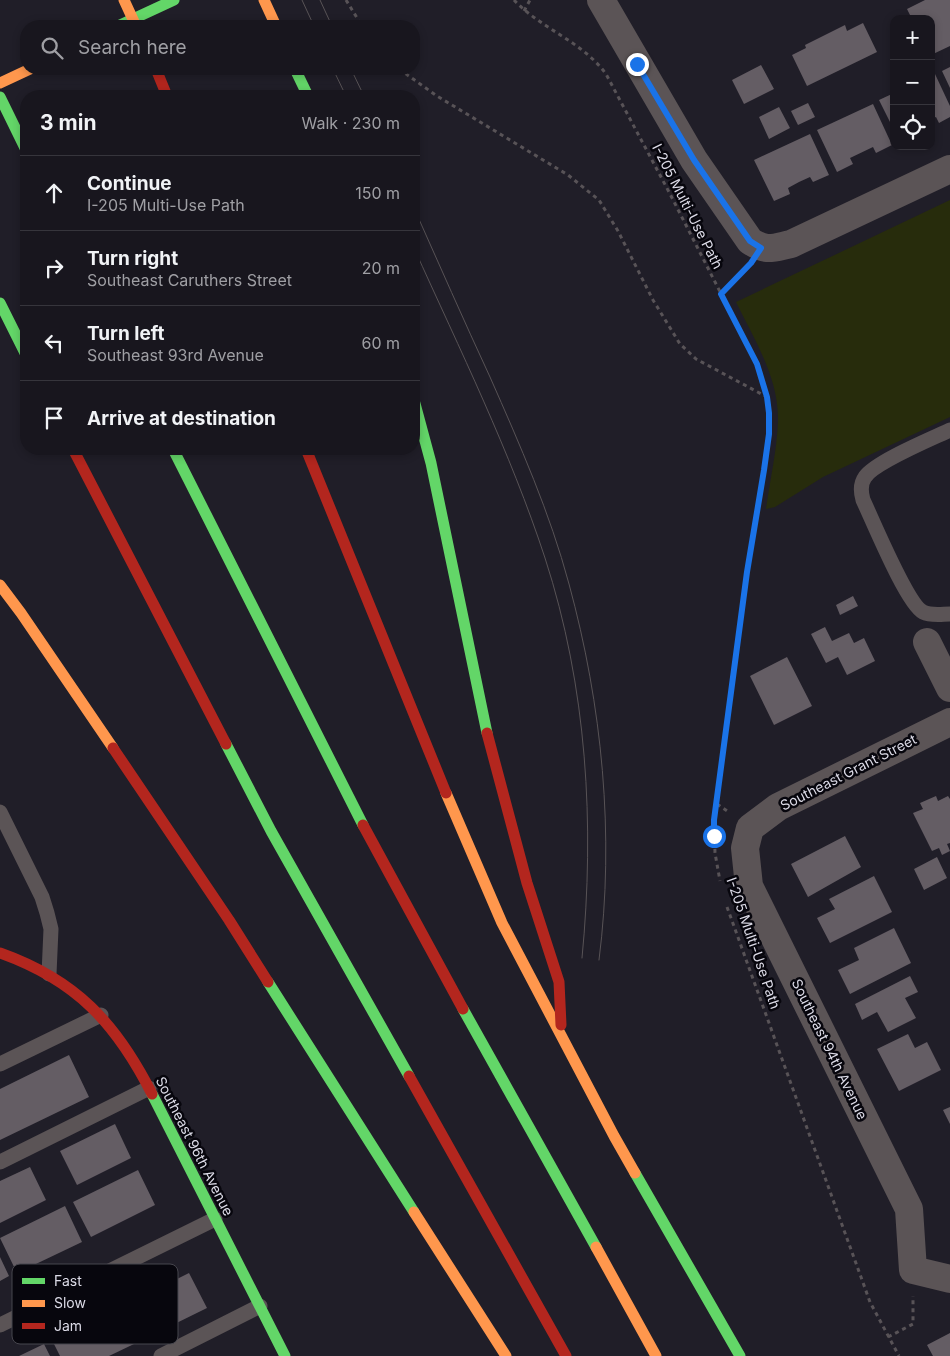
<!DOCTYPE html>
<meta charset="utf-8">
<style>
:root{--surface:#18161e;--page:#25232b;--text:#f1f3f6;--muted:#9f9fa4;--line:#36353c}
body{margin:0;font-family:Inter,sans-serif;background:var(--page);color:var(--text)}
.controls{position:absolute;right:15px;top:15px;display:grid;overflow:hidden;border-radius:10px;box-shadow:0 2px 8px #0003}
.controls button{width:45px;height:45px;display:grid;place-items:center;padding:0;border:0;border-bottom:1px solid var(--line);background:var(--surface);color:var(--text);font:25px sans-serif}
.stop{position:absolute;width:15px;height:15px;margin:-11px;border:4px solid #1a73e8;border-radius:50%;background:#fff}
.stop.end{background:#1a73e8;border-color:#fff;box-shadow:0 1px 5px #0008}
.list{margin:0;padding:0;list-style:none}
h2{display:flex;justify-content:space-between;align-items:center;height:65px;margin:0;padding:0 20px;font-size:21px}
h2 small{font-size:16px;font-weight:400;color:var(--muted)}
.list li{display:grid;grid-template-columns:32px 1fr auto;gap:15px;align-items:center;box-sizing:border-box;height:75px;padding:0 20px;border-top:1px solid var(--line)}
.list b{display:block;font-size:19px;white-space:nowrap}
.list p{margin:0;font-size:16px;white-space:nowrap;color:var(--muted)}
.list em{font-size:16px;font-style:normal;color:var(--muted)}
.icon{flex:none;width:28px;height:28px;fill:none;stroke:currentColor;stroke-width:2;stroke-linecap:round;stroke-linejoin:round}
.map{position:relative;flex:none;width:950px;height:1356px;overflow:hidden}
.search{position:absolute;background:var(--surface);box-shadow:0 2px 8px #0003;left:20px;top:20px;width:400px;height:55px;display:flex;align-items:center;gap:12px;box-sizing:border-box;padding:0 18px;border-radius:20px;color:var(--muted);font-size:19px}
.panel{position:absolute;background:var(--surface);box-shadow:0 2px 8px #0003;left:20px;top:90px;width:400px;height:365px;border-radius:20px}
.map>svg:first-child{display:block}
.green{fill:#272c0c}
.building{fill:#645d64}
.lines{fill:none;stroke-linecap:round;stroke-linejoin:round}
.path{stroke:#585357;stroke-width:3;stroke-dasharray:4 4;stroke-linecap:butt}
.lane{stroke:#5b5456;stroke-width:15}
.street{stroke:#5b5456;stroke-width:28}
.fast{stroke:#63d668;stroke-width:11}
.slow{stroke:#ff974d;stroke-width:11}
.jam{stroke:#b3261e;stroke-width:11}
.tram{stroke:#585356;stroke-width:1}
.route{stroke:#1a73e8;stroke-width:6}
.labels{text-anchor:middle;dominant-baseline:central;stroke-width:5;stroke-linejoin:round;paint-order:stroke}
.street-label{font-size:14px;fill:#dcdbe7;stroke:#07060d}
.key{fill:#07060d;stroke:#47464e;stroke-width:1}
.key-label{font-size:14px;fill:#dcdbe7}
</style>
<div class="map">
<svg width="950" height="1356" viewBox="0 0 950 1356">
<rect width="100%" height="100%" fill="#201e28"/>
<path class="green" d="M950,200V417L823,477L775,507L766,509C770,480 777,450 778,421C779,378 754,339 736,302Z"/>
<path class="building" d="M925,0H950V46L931,55V19H912L907,9Z
M863,23L877,52L807,86L792,55L806,48L805,45L845,25L847,31Z
M761,65L774,89L744,104L732,80Z
M950,67V88L942,71Z
M935,74L950,106V117L939,123L936,117L931,119V76Z
M894,93V130L879,100Z
M808,103L815,117L798,125L791,111Z
M873,104L892,145L876,153L873,147L850,158L853,164L837,172L817,130Z
M779,107L790,128L769,139L759,117Z
M810,134L829,175L813,182L810,177L799,182L788,188L790,194L774,201L754,160Z
M853,596L858,606L840,615L836,605Z
M825,627L832,641L849,633L854,643L864,638L875,661L847,675L838,657L826,663L811,634Z
M787,657L812,706L774,725L750,676Z
M936,796L938,801L948,796L950,799V843L947,844L950,851L942,855L939,848L932,851L913,813L923,809L920,803Z
M845,836L861,867L808,897L791,864Z
M937,857L947,878L924,890L914,869Z
M874,876L892,912L830,943L817,918L835,909L829,899Z
M894,928L911,963L850,994L838,970L859,960L854,948Z
M910,976L918,992L905,998L916,1018L888,1032L877,1012L862,1020L855,1004Z
M908,1034L915,1048L927,1042L941,1070L899,1091L877,1049Z
M69,1055L89,1097L0,1140V1089Z
M950,1107V1124L943,1110Z
M115,1124L131,1158L77,1185L60,1151Z
M30,1167L46,1200L0,1223V1181Z
M138,1170L155,1205L91,1237L73,1202Z
M65,1206L82,1242L17,1273L0,1238Z
M0,1257L9,1276L0,1281Z
M189,1273L207,1308L142,1340L125,1305Z
M116,1308L134,1344L109,1356H60L52,1340Z
M950,1333V1356H933L927,1345Z
M44,1344L50,1356H19Z"/>
<g class="lines">
<path class="path" d="M346,0L362,26
M514,0C541,29 582,41 606,74L669,192L757,364L767,397L769,413V434L747,572L714,820L715,853L720,881
M524,11L530,0
M399,69L437,96L568,175L599,200L618,231L653,300L680,344L696,359L767,397
M721,294L746,269
M717,804L730,813
M727,907L870,1302L899,1356
M888,1337L913,1324V1296"/>
<path class="lane" d="M950,430C931,439 875,462 865,477C860,484 861,493 863,500C873,521 907,604 923,612C931,616 942,614 950,614
M0,812L42,897L47,913L51,929L49,974
M0,1064L101,1015
M0,1162L149,1088
M0,1325L215,1219
M161,1356L260,1306"/>
<path class="street" d="M601,0L694,160L750,241C767,252 772,248 791,244L950,169
M927,642L950,688
M950,722L778,807L750,828L745,848L749,886L909,1209L913,1270L950,1279"/>
<path class="fast" d="M118,26L174,0
M295,69L308,96
M0,97L26,150
M0,303L26,355
M414,400L431,463L487,733
M173,449L363,825
M226,744L271,831L409,1076
M268,982L414,1212
M463,1009L596,1247
M152,1094L285,1356
M635,1173L740,1356"/>
<path class="slow" d="M124,0L136,26
M264,0L276,26
M0,83L30,69
M0,585L21,613L113,748
M446,793L502,923L614,1136L635,1173
M414,1212L506,1356
M596,1247L656,1356"/>
<path class="jam" d="M156,69L167,96
M73,449L226,744
M306,449L446,793
M487,733L527,883L559,982L561,1025
M113,748L229,920L268,982
M363,825L463,1009
M0,953C76,980 116,1023 152,1094
M409,1076L566,1356"/>
<path class="tram" d="M302,0L314,26
M320,0L332,26
M333,69L346,96
M351,69L364,96
M414,208C439,264 464,321 490,377C520,445 550,513 569,584C602,705 615,835 599,960
M414,248C460,350 510,451 545,558C587,687 595,824 582,958"/>
</g>
<g class="lines">
<path class="route" d="M637,64L694,160L750,241L761,248L751,263L721,294L757,364L767,397L769,413V434L764,470L747,572L714,820V836"/>
</g>
<g class="labels">
<g class="street-label">
<text transform="translate(688 206) rotate(63)">I-205 Multi-Use Path</text>
<text transform="translate(848 772) rotate(-27)">Southeast Grant Street</text>
<text transform="translate(754 943) rotate(71)">I-205 Multi-Use Path</text>
<text transform="translate(830 1049) rotate(64)">Southeast 94th Avenue</text>
<text transform="translate(195 1146) rotate(63)">Southeast 96th Avenue</text>
</g>
</g>
<rect x="12" y="1264" width="166" height="80" rx="8" class="key"/>
<rect x="22" y="1278" width="23" height="6" fill="#63d668"/>
<rect x="22" y="1300" width="23" height="7" fill="#ff974d"/>
<rect x="22" y="1323" width="23" height="6" fill="#b3261e"/>
<g class="key-label">
<text x="54" y="1286">Fast</text>
<text x="54" y="1308">Slow</text>
<text x="54" y="1331">Jam</text>
</g>
</svg>
<div class="controls">
<button>+</button>
<button>−</button>
<button><svg class="icon" aria-label="locate" viewBox="0 0 24 24"><circle cx="12" cy="12" r="6"/><path d="M12 2v4M12 18v4M2 12h4M18 12h4"/></svg></button>
</div>
<div class="stop" style="left:714px;top:836px"></div>
<div class="stop end" style="left:637px;top:64px"></div>
<div class="search"><svg class="icon" aria-label="search" viewBox="0 0 24 24"><circle cx="10" cy="10" r="6"/><path d="M15 15l6 6"/></svg>Search here</div>
<section class="panel">
<h2>3 min<small>Walk · 230 m</small></h2>
<ul class="list">
<li><svg class="icon" aria-label="ahead" viewBox="0 0 24 24"><path d="M12 20V5M6 11l6-6 6 6"/></svg><div><b>Continue</b><p>I-205 Multi-Use Path</p></div><em>150 m</em></li>
<li><svg class="icon" aria-label="right" viewBox="0 0 24 24"><path d="M7 20v-9h11M14 6l5 5-5 5"/></svg><div><b>Turn right</b><p>Southeast Caruthers Street</p></div><em>20 m</em></li>
<li><svg class="icon" aria-label="left" viewBox="0 0 24 24"><path d="M17 20v-9H6M10 6l-5 5 5 5"/></svg><div><b>Turn left</b><p>Southeast 93rd Avenue</p></div><em>60 m</em></li>
<li><svg class="icon" aria-label="arrive" viewBox="0 0 24 24"><path d="M6 21V4h12l-3 4 3 4H6"/></svg><div><b>Arrive at destination</b></div></li>
</ul>
</section>
</div>
